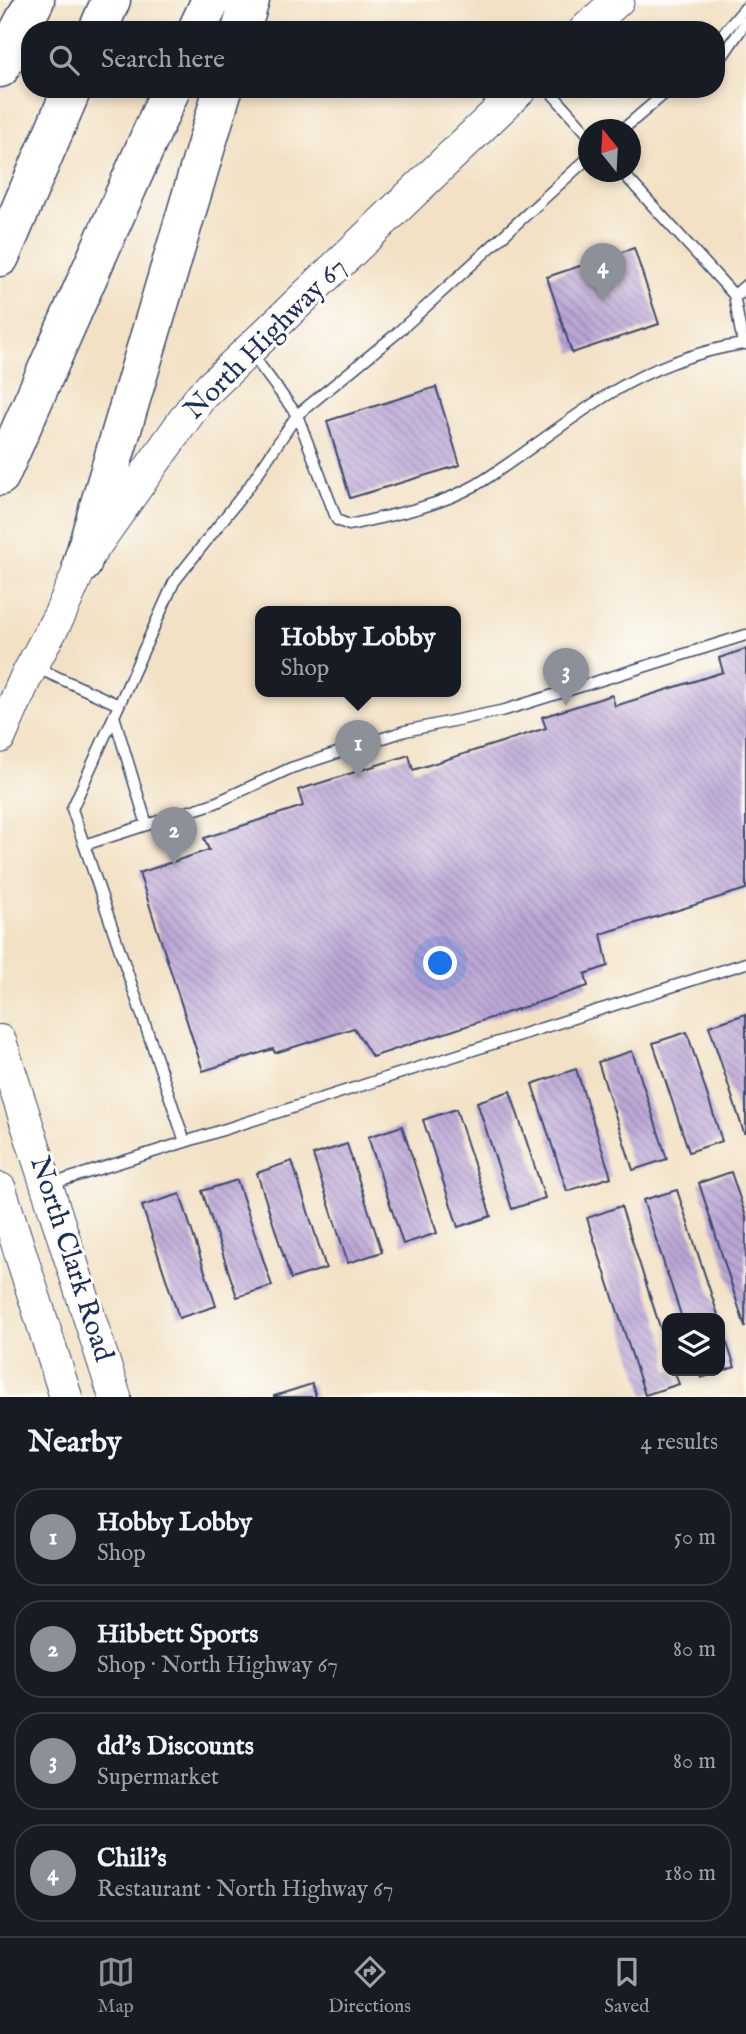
<!DOCTYPE html>
<meta charset="utf-8">
<style>
:root{--surface:#171b24;--page:#242831;--text:#f1f3f6;--muted:#9ea1a6;--line:#363941;--accent:#8c9099}
body{margin:0;font-family:"IM FELL English",serif;background:var(--page);color:var(--text)}
.controls{position:absolute;right:21px;bottom:21px;display:grid;overflow:hidden;border-radius:14px;box-shadow:0 4px 10px #0003}
.controls button{width:63px;height:63px;display:grid;place-items:center;padding:0;border:0;border-bottom:2px solid var(--line);background:var(--surface);color:var(--text);font:35px sans-serif}
.compass{position:absolute;left:578px;top:119px;width:63px;height:63px;border-radius:50%;background:var(--surface);box-shadow:0 4px 10px #0003;rotate:342deg}
.you{position:absolute;left:441px;top:964px;width:24px;height:24px;margin:-18px;border:5px solid #fff;border-radius:50%;background:#1a73e8;box-shadow:0 0 0 10px #1a73e833}
.badge{display:grid;place-items:center;width:46px;height:46px;border-radius:50%;background:var(--accent);color:#fff;font-size:23px;font-weight:700}
.pin{position:absolute;translate:-50% -58px;filter:drop-shadow(0 2px 4px #0008)}
.pin::after{content:'';position:absolute;top:37px;width:24px;height:21px;background:inherit;clip-path:polygon(0 0,100% 0,50% 100%)}
.popup{position:absolute;left:255px;top:606px;width:206px;height:91px;box-sizing:border-box;display:grid;place-content:center;border-radius:14px;background:var(--surface);filter:drop-shadow(0 2px 5px #0005);font-size:23px;white-space:nowrap;color:var(--muted)}
.popup b{font-size:26px;color:var(--text)}
.popup::after{content:'';position:absolute;left:50%;top:100%;margin-left:-14px;border:14px solid transparent;border-top-color:var(--surface)}
.list{margin:0;padding:0;list-style:none}
h2{display:flex;justify-content:space-between;align-items:center;height:91px;margin:0;padding:0 28px;font-size:30px}
h2 small{font-size:23px;font-weight:400;color:var(--muted)}
.list li{display:grid;grid-template-columns:46px 1fr auto;gap:21px;align-items:center;box-sizing:border-box;height:98px;margin:0 14px 14px;padding:0 14px;border:2px solid var(--line);border-radius:28px}
.list b{display:block;font-size:26px;white-space:nowrap}
.list p{margin:0;font-size:23px;white-space:nowrap;color:var(--muted)}
.list em{font-size:23px;font-style:normal;color:var(--muted)}
.icon{flex:none;width:38px;height:38px;fill:none;stroke:currentColor;stroke-width:2;stroke-linecap:round;stroke-linejoin:round}
.map{position:relative;flex:none;width:746px;height:1397px;overflow:hidden}
.search{position:absolute;background:var(--surface);box-shadow:0 4px 10px #0003;left:21px;right:21px;top:21px;height:77px;display:flex;align-items:center;gap:18px;box-sizing:border-box;padding:0 24px;border-radius:28px;color:var(--muted);font-size:26px}
.sheet{height:539px;background:var(--surface)}
nav{display:flex;justify-content:space-around;align-items:center;box-sizing:border-box;height:98px;border-top:2px solid var(--line);background:var(--surface);font-size:19px;color:var(--muted)}
nav a{display:grid;justify-items:center;gap:4px}
nav .on{color:var(--accent)}
.map>svg:first-child{display:block}
.building{fill:url(#building-back-hatch)}
.lines{fill:none;stroke-linecap:round;stroke-linejoin:round}
.service-casing{stroke:#3b4a6d;stroke-width:13}
.secondary-casing{stroke:#3b4a6d;stroke-width:34}
.motorway-casing{stroke:#3b4a6d;stroke-width:41}
.service{stroke:#fff;stroke-width:10}
.secondary{stroke:#fff;stroke-width:32}
.motorway{stroke:#fff;stroke-width:38}
.labels{text-anchor:middle;dominant-baseline:central;stroke-width:6;stroke-linejoin:round;paint-order:stroke}
.street-label{font-size:28px;fill:#1b2f5e;stroke:#fdfcf7}
</style>
<div class="map">
<svg width="746" height="1397" viewBox="0 0 746 1397">
<defs>
<pattern id="building-back-hatch" width="6" height="6" patternUnits="userSpaceOnUse" patternTransform="scale(1.75)"><rect width="6" height="6" fill="#bba5d5"/><path d="M-1 5l2 2M0 0l6 6M5-1l2 2" fill="none" stroke="#9787b0"/></pattern>
</defs>
<rect width="100%" height="100%" fill="#fdfcf7"/>
<filter id="ink" filterUnits="userSpaceOnUse"><feTurbulence type="fractalNoise" baseFrequency=".0143" numOctaves="2"/><feDisplacementMap in="SourceGraphic" scale="14" xChannelSelector="R" yChannelSelector="G"/><feConvolveMatrix kernelMatrix="1 2 1 2 8 2 1 2 1" color-interpolation-filters="sRGB"/></filter>
<filter id="wash" filterUnits="userSpaceOnUse"><feTurbulence type="fractalNoise" baseFrequency=".00686" numOctaves="4" result="noise"/><feDisplacementMap in="SourceGraphic" scale="28" xChannelSelector="R" yChannelSelector="G"/><feGaussianBlur stdDeviation="1.57" result="paint"/><feColorMatrix in="noise" values="0 0 0 0 0 0 0 0 0 0 0 0 0 0 0 0 0 1.4 0 .05"/><feComposite in="paint" operator="in"/></filter>
<g filter="url(#wash)">
<rect width="100%" height="100%" fill="#f2e1c4"/>
<g id="blocks">
<path class="building" d="M634,248L659,324L572,353L547,277Z
M436,387L460,465L350,498L327,421Z
M746,649V889L601,934L608,966L585,974L588,986L372,1057L354,1028L275,1053L273,1049L203,1071L139,873L209,850L204,838L303,806L298,790L409,755L413,770L546,728L542,717L612,695L615,706L723,672L719,658Z
M746,1014V1133H744L709,1026Z
M687,1032L722,1141L689,1152L653,1043Z
M632,1051L667,1159L633,1170L598,1062Z
M576,1069L611,1177L567,1191L532,1084Z
M510,1091L545,1198L512,1209L477,1102Z
M456,1109L491,1216L458,1227L423,1120Z
M402,1126L437,1233L403,1244L368,1137Z
M347,1144L382,1252L348,1263L313,1155Z
M292,1161L326,1268L291,1279L257,1173Z
M731,1172L746,1217L745,1327L699,1183Z
M237,1180L272,1286L237,1297L202,1191Z
M677,1190L719,1318H682L643,1200Z
M180,1194L216,1306L179,1318L142,1206Z
M621,1206L667,1349V1371H674L679,1384L645,1395L587,1218Z
M720,1323L735,1367L701,1378L699,1371H720Z
M312,1384L316,1397H274V1396Z"/>
</g>
</g>
<g filter="url(#ink)">
<use href="#blocks" fill-opacity="0" stroke="#3b4a6d" stroke-width="2"/>
<g class="lines">
<g class="service-casing">
<path id="service" d="M716,42L746,7
M716,59L722,57L746,22
M548,89L588,134
M622,130L670,89
M588,158L396,334L297,415L337,520L349,525C393,515 437,507 476,485C522,457 563,422 609,394C650,369 696,351 743,344
M622,172L734,295L746,285
M740,294L734,295L743,344H746
M35,667L119,705L72,809L185,1142L48,1185
M119,705L174,582L248,488L297,415L250,352
M114,716L147,825
M84,845L215,803L291,768L405,731L505,710L746,635
M185,1142L746,963"/>
</g>
<g class="secondary-casing">
<path id="secondary" d="M585,30L618,0
M0,737L25,679L60,614L82,564L201,396L521,89
M0,1041L115,1397
M0,1189L66,1397"/>
</g>
<g class="motorway-casing">
<path id="motorway" d="M98,30L111,0
M197,30L211,0
M241,30L250,0
M0,68L35,0
M0,257L72,89
M0,476L171,89
M82,564L223,89"/>
</g>
<use href="#service" class="service"/>
<use href="#secondary" class="secondary"/>
<use href="#motorway" class="motorway"/>
</g>
</g>
<g class="labels">
<g class="street-label">
<text transform="translate(266 339) rotate(-45)">North Highway 67</text>
<text transform="translate(71 1259) rotate(72)">North Clark Road</text>
</g>
</g>
</svg>
<div class="controls">
<button><svg class="icon" aria-label="layers" viewBox="0 0 24 24"><path d="M12 4l9 5-9 5-9-5zM3 14l9 5 9-5"/></svg></button>
</div>
<svg class="compass" viewBox="-18 -18 36 36"><path d="M0-13l5 13h-10z" fill="#e53935"/><path d="M0 13l5-13h-10z" fill="#9ea1a6"/></svg>
<div class="you"></div>
<div class="pin badge" style="left:358px;top:778px">1</div>
<div class="popup"><b>Hobby Lobby</b>Shop</div>
<div class="pin badge" style="left:174px;top:865px">2</div>
<div class="pin badge" style="left:566px;top:706px">3</div>
<div class="pin badge" style="left:603px;top:301px">4</div>
<div class="search"><svg class="icon" aria-label="search" viewBox="0 0 24 24"><circle cx="10" cy="10" r="6"/><path d="M15 15l6 6"/></svg>Search here</div>
</div>
<section class="sheet">
<h2>Nearby<small>4 results</small></h2>
<ul class="list">
<li><span class="badge">1</span><div><b>Hobby Lobby</b><p>Shop</p></div><em>50 m</em></li>
<li><span class="badge">2</span><div><b>Hibbett Sports</b><p>Shop · North Highway 67</p></div><em>80 m</em></li>
<li><span class="badge">3</span><div><b>dd's Discounts</b><p>Supermarket</p></div><em>80 m</em></li>
<li><span class="badge">4</span><div><b>Chili's</b><p>Restaurant · North Highway 67</p></div><em>180 m</em></li>
</ul>
</section>
<nav>
<a class="on"><svg class="icon" aria-label="map" viewBox="0 0 24 24"><path d="M3 6l6-2 6 2 6-2v14l-6 2-6-2-6 2zM9 4v14M15 6v14"/></svg>Map</a>
<a><svg class="icon" aria-label="directions" viewBox="0 0 24 24"><path d="M12 3l9 9-9 9-9-9zM9 14v-3h6M13 9l2 2-2 2"/></svg>Directions</a>
<a><svg class="icon" aria-label="saved" viewBox="0 0 24 24"><path d="M7 4h10v16l-5-4-5 4z"/></svg>Saved</a>
</nav>
